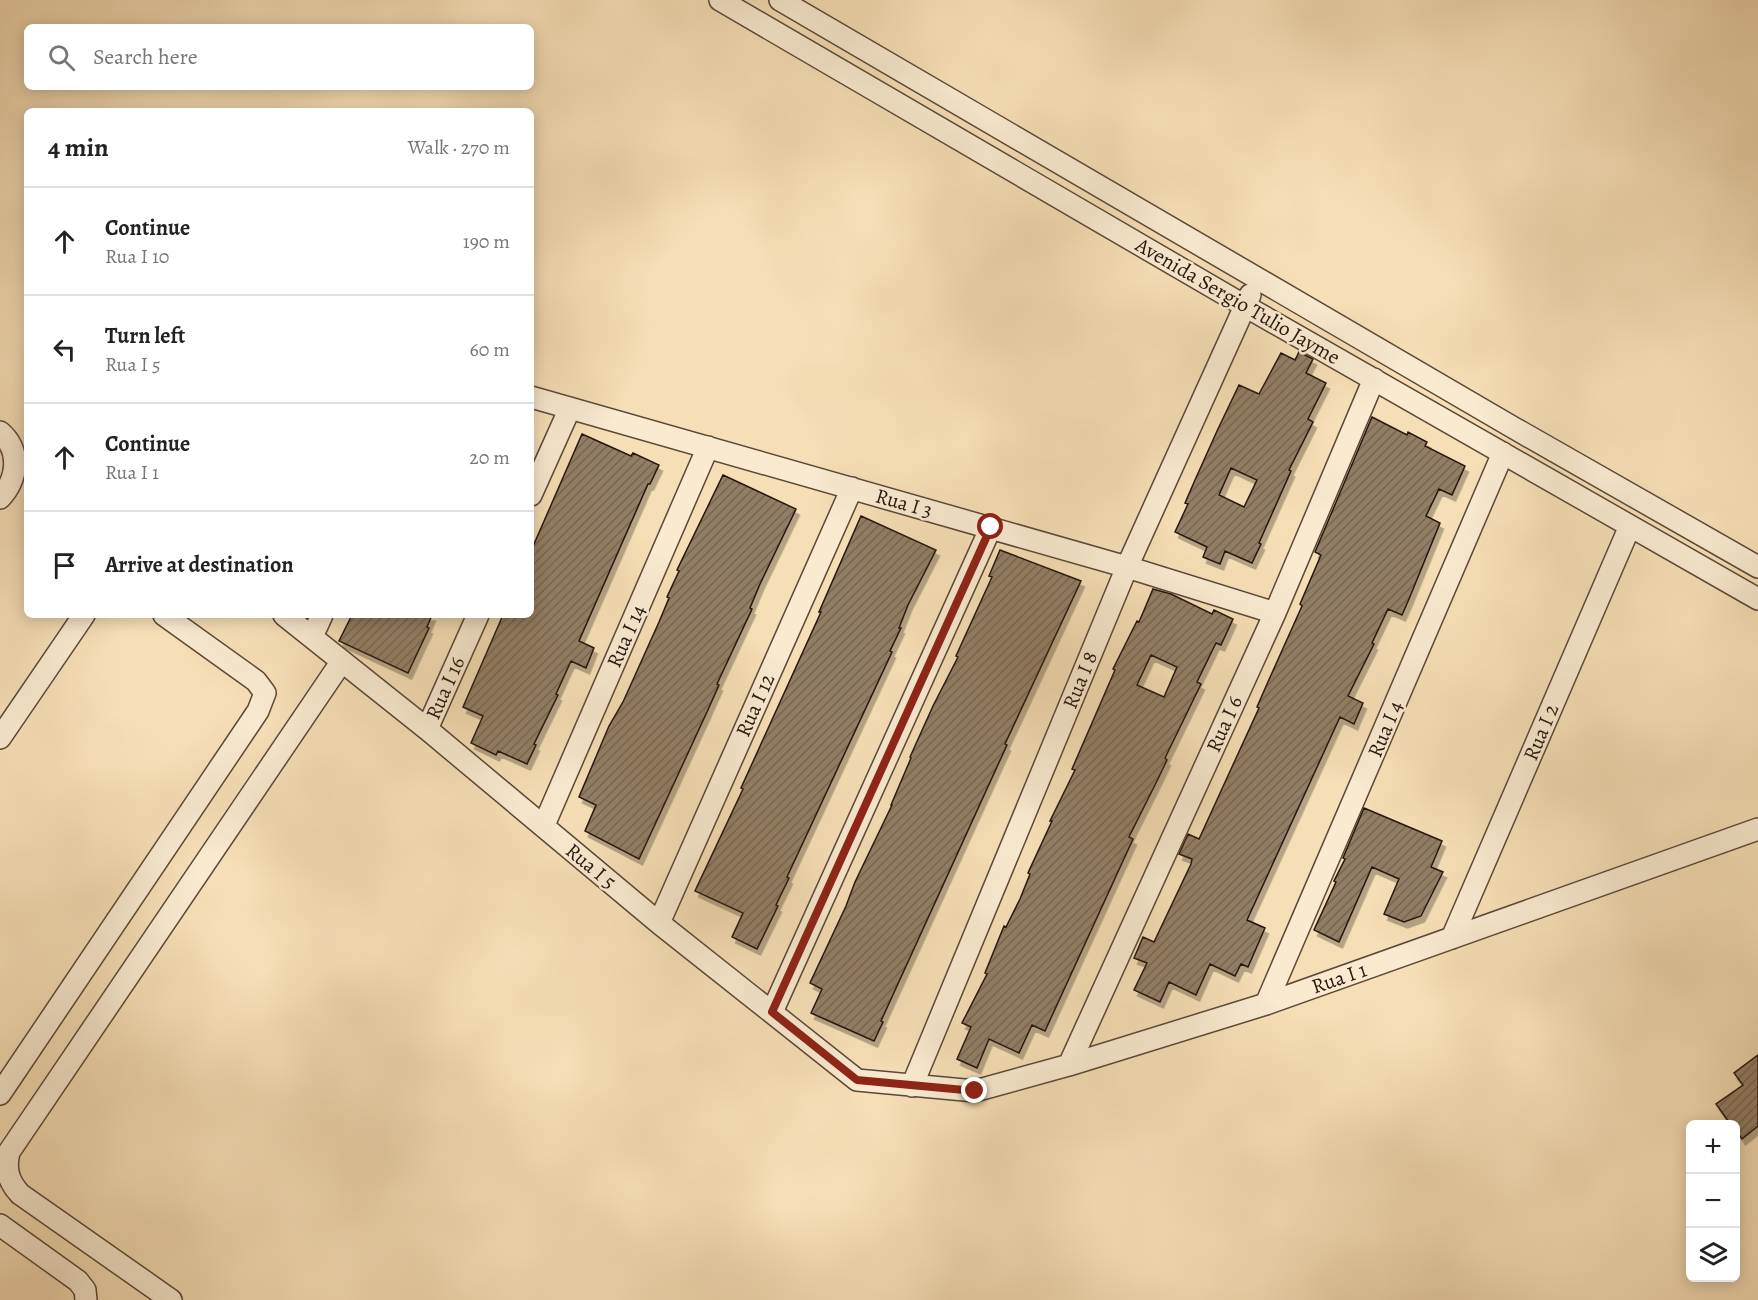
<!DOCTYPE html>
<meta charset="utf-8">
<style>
:root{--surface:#fff;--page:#f6f6f6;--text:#222;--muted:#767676;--line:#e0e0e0}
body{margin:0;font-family:Alegreya,serif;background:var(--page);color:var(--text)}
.controls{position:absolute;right:18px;bottom:18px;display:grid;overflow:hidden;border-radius:9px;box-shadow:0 3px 15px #0003}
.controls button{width:54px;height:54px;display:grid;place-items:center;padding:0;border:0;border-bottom:2px solid var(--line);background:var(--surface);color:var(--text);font:30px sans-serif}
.stop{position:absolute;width:18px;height:18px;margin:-14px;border:4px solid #8f2418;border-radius:50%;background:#fff}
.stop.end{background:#8f2418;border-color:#fff;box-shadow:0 2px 6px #0008}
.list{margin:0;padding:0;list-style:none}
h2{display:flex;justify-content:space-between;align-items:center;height:78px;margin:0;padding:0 24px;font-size:26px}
h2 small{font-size:20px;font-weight:400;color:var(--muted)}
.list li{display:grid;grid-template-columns:39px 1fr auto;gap:18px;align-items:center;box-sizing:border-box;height:108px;padding:0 24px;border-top:2px solid var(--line)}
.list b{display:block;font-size:22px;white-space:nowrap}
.list p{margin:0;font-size:20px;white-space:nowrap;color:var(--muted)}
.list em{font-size:20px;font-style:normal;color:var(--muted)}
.icon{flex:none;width:33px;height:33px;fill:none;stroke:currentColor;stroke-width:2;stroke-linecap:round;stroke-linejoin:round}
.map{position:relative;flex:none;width:1758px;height:1300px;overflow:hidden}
.search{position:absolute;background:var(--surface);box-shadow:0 3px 15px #0003;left:24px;top:24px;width:510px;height:66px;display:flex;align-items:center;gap:15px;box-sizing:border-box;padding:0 21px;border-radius:9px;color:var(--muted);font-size:22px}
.panel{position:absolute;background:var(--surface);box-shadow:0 3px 15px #0003;left:24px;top:108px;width:510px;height:510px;border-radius:9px}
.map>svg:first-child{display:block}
.building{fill:url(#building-hatch);stroke:#26160e;stroke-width:1.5;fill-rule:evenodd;filter:url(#shadow)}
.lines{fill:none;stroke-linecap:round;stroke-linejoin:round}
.minor-casing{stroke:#5a4838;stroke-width:24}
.minor{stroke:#f9ead0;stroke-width:21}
.route{stroke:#8f2418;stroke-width:8}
.labels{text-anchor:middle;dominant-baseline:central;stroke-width:5;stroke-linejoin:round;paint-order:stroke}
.street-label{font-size:21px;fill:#26160e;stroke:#f9ead0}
</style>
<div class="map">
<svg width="1758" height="1300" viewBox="0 0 1758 1300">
<defs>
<pattern id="building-hatch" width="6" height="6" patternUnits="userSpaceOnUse" patternTransform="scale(1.5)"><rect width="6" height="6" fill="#927e65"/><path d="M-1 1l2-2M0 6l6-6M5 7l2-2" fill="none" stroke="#776652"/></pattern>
<filter id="shadow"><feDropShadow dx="3.5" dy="6" stdDeviation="0" flood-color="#0004"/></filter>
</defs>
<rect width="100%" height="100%" fill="#f6deb6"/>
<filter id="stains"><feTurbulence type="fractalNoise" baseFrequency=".00333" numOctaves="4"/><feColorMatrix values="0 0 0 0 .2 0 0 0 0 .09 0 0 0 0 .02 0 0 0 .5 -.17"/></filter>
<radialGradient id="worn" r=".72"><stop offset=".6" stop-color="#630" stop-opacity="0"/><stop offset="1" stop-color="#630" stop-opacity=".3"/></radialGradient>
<path class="building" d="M1299,352L1313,359L1306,373L1326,383L1308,419L1313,422L1289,470L1291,471L1259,543L1261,544L1252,563L1225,551L1220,564L1203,557L1207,547L1175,532L1188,504L1185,503L1195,480L1217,431L1239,385L1259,394L1281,353L1295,360ZM1231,468L1257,480L1244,507L1219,495Z
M1372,417L1407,435L1408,432L1427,442L1425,446L1465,466L1452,495L1439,489L1426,516L1440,523L1409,599L1402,615L1388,609L1372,643L1374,644L1348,696L1363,703L1354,724L1340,717L1247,920L1265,928L1248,967L1241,964L1235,976L1210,964L1196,995L1169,982L1160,1002L1134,990L1147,963L1134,958L1143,937L1154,942L1191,864L1192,859L1179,854L1188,834L1199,839L1259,708L1257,707L1267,684L1302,606L1300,604L1321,555L1315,552Z
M582,434L631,456L633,453L659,465L650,484H648L579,641L594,648L586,668L571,661L556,694L558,695L534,744L536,745L527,764L498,751L496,755L471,743L483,716L463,707L503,615H531V551Z
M723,475L796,509L760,584L750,608L752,609L717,684L719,685L707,712L639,859L585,831L596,805L579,797L609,726L623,702L659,622L669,598L667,597L679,571L677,570Z
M861,516L936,550L908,605L899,628H901L890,651L892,652L787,877L789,878L776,905L778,906L757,949L732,937L743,913L695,891L743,789L741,788L821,612H819Z
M1000,550L1081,581L1005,744L1007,745L881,1021L883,1022L874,1041L811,1013L822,989L810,983L846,906L855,882L892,805H891L911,758L910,757L933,706L958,657L956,656L992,577L989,576Z
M1153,589L1171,594L1212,614L1214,610L1233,619L1221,645L1216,643L1197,682L1201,684L1165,758L1167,760L1158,779L1129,837L1133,839L1045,1031L1032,1025L1019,1053L989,1039L977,1068L957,1059L971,1027L962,1023L987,974L985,973L1004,926L1006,927L1020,899L1030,874L1028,873L1052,821H1050L1075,770L1072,769L1115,670L1113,669L1137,621L1139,622ZM1151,655L1177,667L1164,697L1137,685Z
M352,615H432L427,627L429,628L408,673L339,641Z
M1364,808L1442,841L1431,867L1443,872L1421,916L1404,922L1384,914L1399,879L1372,867L1339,942L1314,930L1336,882L1334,881L1345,859L1343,858Z
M1758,1055V1126L1742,1139L1736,1130V1125H1731L1716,1104L1743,1085L1734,1073Z"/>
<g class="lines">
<g class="minor-casing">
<path id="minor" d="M720,0L1245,306L1758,599
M780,0L1514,428L1758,567
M531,397L1127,567L1275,613
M0,432C21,450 18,479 0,498
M531,495L570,408
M284,615L427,729L659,923L857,1080L975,1091L1069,1065L1266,1004L1758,829
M312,637L322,615
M427,729L478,615
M0,738L84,615
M544,825L708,447
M659,923L852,488
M1452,938L1630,526
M1266,1004L1503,453
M772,1012L991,527
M1069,1065L1275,613L1374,379
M912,1086L1127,567L1250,295
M0,1094L258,711L265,693L256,681L164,615
M0,1225L78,1281L85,1290L86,1300
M171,1300L20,1194C8,1181 5,1169 9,1152L342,661"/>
</g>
<use href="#minor" class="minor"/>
</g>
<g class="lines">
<path class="route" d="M975,1091L857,1080L772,1012L991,527"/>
</g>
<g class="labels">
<g class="street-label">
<text transform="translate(1238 301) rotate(30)">Avenida Sergio Tulio Jayme</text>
<text transform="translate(904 503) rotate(16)">Rua I 3</text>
<text transform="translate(626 636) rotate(-66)">Rua I 14</text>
<text transform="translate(1080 680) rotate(-68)">Rua I 8</text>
<text transform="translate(445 688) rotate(-66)">Rua I 16</text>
<text transform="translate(755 705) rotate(-66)">Rua I 12</text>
<text transform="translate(1224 724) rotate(-66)">Rua I 6</text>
<text transform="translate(1385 729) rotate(-67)">Rua I 4</text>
<text transform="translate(1541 732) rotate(-67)">Rua I 2</text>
<text transform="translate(591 866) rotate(40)">Rua I 5</text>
<text transform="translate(1339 978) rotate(-19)">Rua I 1</text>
</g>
</g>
<rect width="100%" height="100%" filter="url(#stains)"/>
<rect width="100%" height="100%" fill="url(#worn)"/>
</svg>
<div class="controls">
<button>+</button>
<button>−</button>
<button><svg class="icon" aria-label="layers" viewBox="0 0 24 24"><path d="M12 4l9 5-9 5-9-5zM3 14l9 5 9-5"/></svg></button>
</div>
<div class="stop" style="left:991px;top:527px"></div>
<div class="stop end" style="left:975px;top:1091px"></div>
<div class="search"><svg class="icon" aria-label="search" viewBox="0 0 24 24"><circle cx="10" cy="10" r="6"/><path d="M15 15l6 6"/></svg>Search here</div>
<section class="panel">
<h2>4 min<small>Walk · 270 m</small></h2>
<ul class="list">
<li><svg class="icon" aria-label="ahead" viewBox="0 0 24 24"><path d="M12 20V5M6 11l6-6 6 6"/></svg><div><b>Continue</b><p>Rua I 10</p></div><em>190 m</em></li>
<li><svg class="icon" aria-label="left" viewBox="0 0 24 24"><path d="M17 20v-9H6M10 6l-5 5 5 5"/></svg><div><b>Turn left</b><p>Rua I 5</p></div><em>60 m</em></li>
<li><svg class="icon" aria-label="ahead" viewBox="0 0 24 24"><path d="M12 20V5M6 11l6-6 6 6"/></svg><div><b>Continue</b><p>Rua I 1</p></div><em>20 m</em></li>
<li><svg class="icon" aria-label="arrive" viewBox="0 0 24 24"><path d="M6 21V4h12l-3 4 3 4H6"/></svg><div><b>Arrive at destination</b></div></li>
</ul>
</section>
</div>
